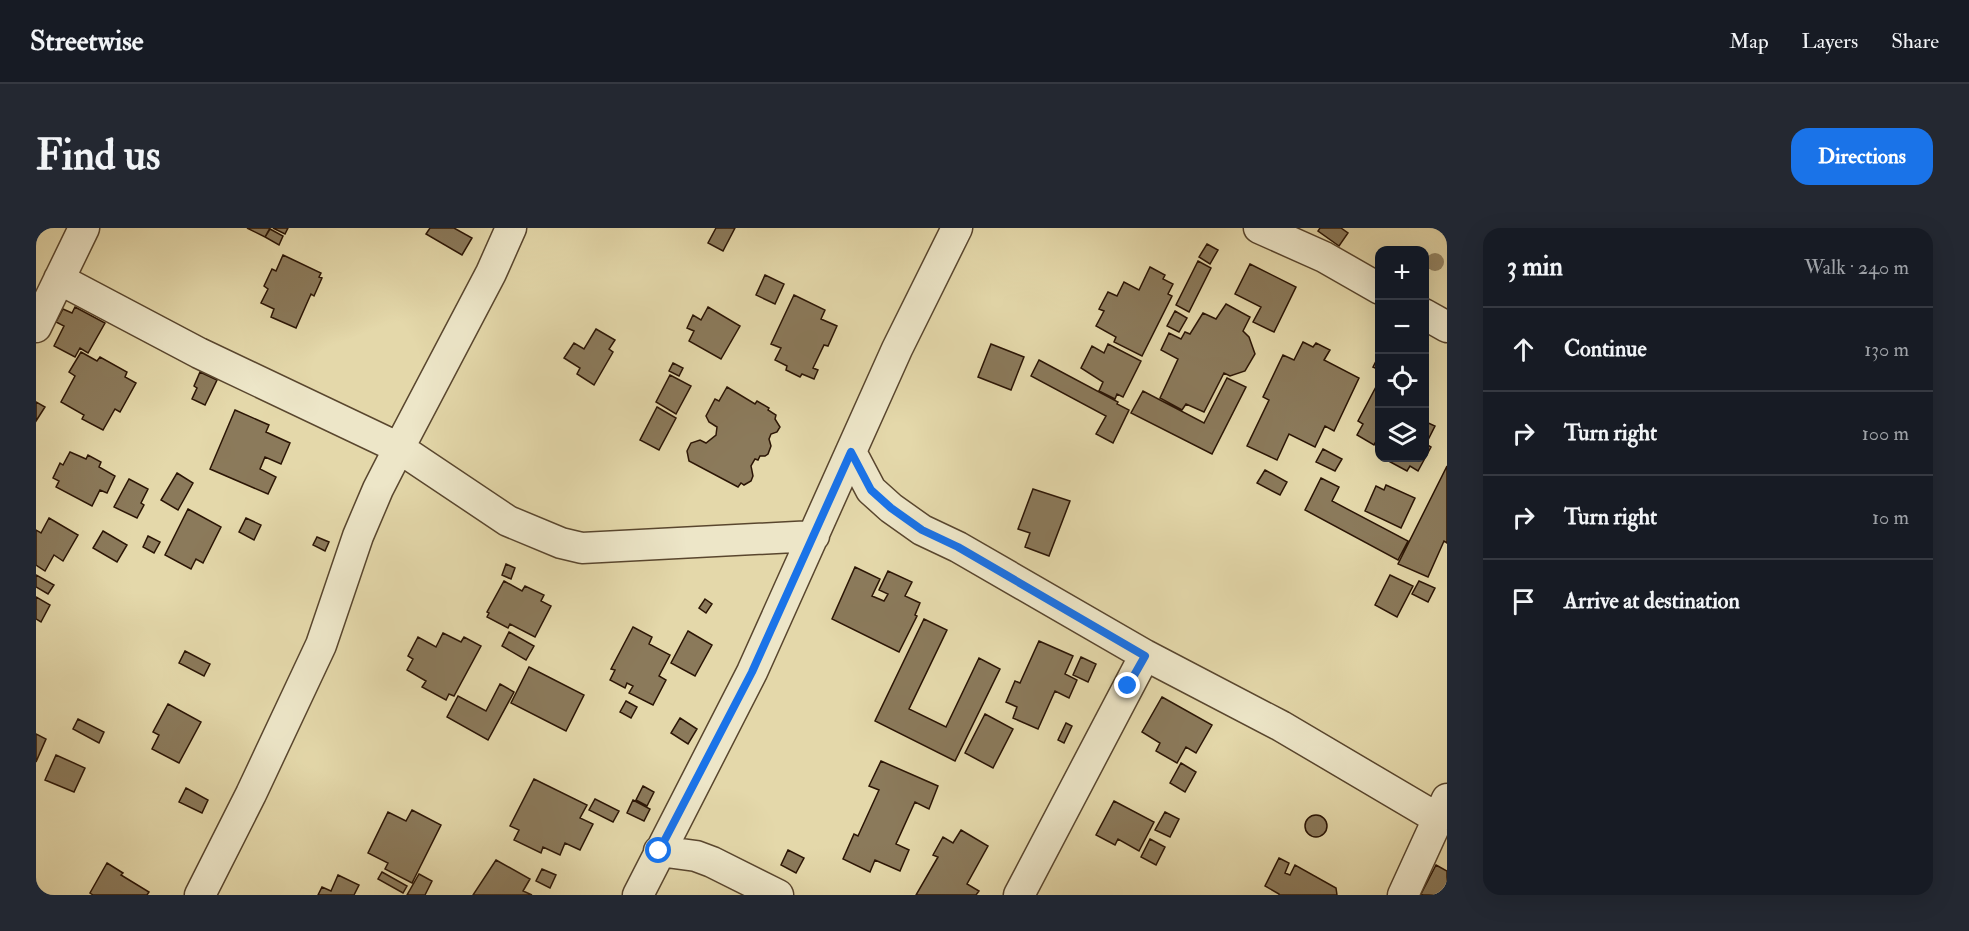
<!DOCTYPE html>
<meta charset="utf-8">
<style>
:root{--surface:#171b24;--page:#242831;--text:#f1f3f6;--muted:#9ea1a6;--line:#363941;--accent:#1a73e8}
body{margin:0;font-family:"IM FELL Double Pica",serif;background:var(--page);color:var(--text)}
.controls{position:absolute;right:18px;top:18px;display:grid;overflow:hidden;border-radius:12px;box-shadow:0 6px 24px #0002}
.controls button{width:54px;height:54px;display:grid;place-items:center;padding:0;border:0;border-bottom:2px solid var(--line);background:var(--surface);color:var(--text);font:30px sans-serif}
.stop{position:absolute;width:18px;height:18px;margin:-14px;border:4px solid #1a73e8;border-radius:50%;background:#fff}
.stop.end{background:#1a73e8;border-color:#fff;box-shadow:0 2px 6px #0008}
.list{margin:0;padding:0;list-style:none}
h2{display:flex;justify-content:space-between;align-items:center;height:78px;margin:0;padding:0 24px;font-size:26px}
h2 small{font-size:20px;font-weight:400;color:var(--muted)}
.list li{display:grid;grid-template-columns:39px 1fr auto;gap:18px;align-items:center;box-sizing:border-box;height:84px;padding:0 24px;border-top:2px solid var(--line)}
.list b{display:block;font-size:22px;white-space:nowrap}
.list em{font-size:20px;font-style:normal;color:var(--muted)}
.icon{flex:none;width:33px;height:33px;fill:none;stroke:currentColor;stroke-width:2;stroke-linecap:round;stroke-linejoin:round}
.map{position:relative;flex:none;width:1411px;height:667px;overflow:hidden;border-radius:18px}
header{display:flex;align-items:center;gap:36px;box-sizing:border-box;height:84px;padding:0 30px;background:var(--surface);border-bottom:2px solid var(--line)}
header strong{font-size:28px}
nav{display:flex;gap:33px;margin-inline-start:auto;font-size:21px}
.intro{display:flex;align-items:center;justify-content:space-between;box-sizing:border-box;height:144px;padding:0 36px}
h1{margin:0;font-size:42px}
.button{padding:15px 27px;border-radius:18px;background:var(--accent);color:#fff;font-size:21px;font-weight:700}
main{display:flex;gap:36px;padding:0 36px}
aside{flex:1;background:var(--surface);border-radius:18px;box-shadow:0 6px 24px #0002}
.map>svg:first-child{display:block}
.building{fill:#8b7a5b;stroke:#2b1505;stroke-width:1.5}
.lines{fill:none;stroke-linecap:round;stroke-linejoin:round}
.minor-casing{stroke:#59462e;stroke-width:33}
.minor{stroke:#ede6c8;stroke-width:30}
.tree{fill:#988866}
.route{stroke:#1a73e8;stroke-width:8}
</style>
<header>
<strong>Streetwise</strong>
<nav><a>Map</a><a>Layers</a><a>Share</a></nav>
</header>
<div class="intro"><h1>Find us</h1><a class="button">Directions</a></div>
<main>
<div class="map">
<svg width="1411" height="667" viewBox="0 0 1411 667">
<rect width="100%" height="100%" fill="#e4d8aa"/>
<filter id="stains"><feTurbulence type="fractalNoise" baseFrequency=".00333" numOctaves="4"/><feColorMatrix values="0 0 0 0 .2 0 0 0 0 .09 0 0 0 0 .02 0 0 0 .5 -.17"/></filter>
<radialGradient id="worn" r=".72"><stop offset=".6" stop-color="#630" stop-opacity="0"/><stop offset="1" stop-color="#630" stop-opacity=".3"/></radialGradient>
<path class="building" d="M211,0H234L229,9Z
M237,0H252L249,6Z
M394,0H418L436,10L426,27L390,6Z
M680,0H699L687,23L672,15Z
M1284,0H1305L1312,5L1303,18L1282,3Z
M234,1L247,8L243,17L229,9Z
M1171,16L1182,22L1174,36L1163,29Z
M247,27L285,45L283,49L286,50L278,68L275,66L260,100L235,89L238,81L225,75L232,61L228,58L236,41L240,43Z
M1162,33L1175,40L1153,84L1140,77Z
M1214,36L1260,59L1238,104L1217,94L1225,79L1199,66Z
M1114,39L1129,47L1127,51L1137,56L1132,66L1136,68L1106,128L1078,114L1080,109L1060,98L1068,83L1063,81L1072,64L1081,68L1088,54L1103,62Z
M729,47L748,56L739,76L720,67Z
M758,67L789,82L785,91L801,98L792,118L788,117L777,140L782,142L778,151L766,146L764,149L750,142L751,138L739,132L745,120L735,116Z
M1190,76L1214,89L1207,103L1213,109L1219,126L1209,143L1194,148L1188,145L1168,184L1150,176L1146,182L1124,170L1142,131L1125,122L1133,105L1145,111L1149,104L1154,106L1167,85L1180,91Z
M39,79L69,95L52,125L44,120L39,129L18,118L28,98L20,94L27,81L36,85Z
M672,79L704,98L685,131L653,113L658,103L651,100L657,87L665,92Z
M1139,83L1151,90L1143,104L1131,98Z
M560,101L579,112L573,121L577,124L558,157L541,146L544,140L528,130L538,115L548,121Z
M1267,114L1277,119L1280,115L1294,122L1288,132L1323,150L1298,203L1289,198L1279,219L1253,206L1241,232L1211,218L1233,172L1227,169L1247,127L1258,132Z
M955,116L988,129L975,162L942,149Z
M1072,116L1105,133L1087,169L1081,166L1079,171L1063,163L1067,154L1045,140L1056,118L1068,125Z
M45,124L61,133L64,129L91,144L89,149L100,155L84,184L79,181L67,202L46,191L48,187L25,174L39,148L33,144Z
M1344,125V142L1337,139Z
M1003,132L1082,174L1081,176L1093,182L1077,215L1060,206L1070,188L995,148Z
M637,135L647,140L643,148L633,143Z
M164,144L181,152L169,177L156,171L161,160L158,158Z
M634,147L655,158L640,186L620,174Z
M1191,150L1210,159L1176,226L1095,185L1107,163L1168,195Z
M1342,155L1344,213L1341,211L1338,217L1321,207L1327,196L1322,193Z
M691,159L719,176L721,173L733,180L732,182L740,187L739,191L744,199L741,204L735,206L733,211L735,218L732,226L729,228H724L722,232L719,231L715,238L717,248L715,253L708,257L705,255L702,259L653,233L651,223L655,215L664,212L670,215L680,207L681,199L673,194L670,188L679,171L683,173Z
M0,174L9,179L0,193Z
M621,179L640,190L623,222L604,212Z
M199,182L233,197L230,204L254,215L245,236L229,229L224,241L240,249L232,266L174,241Z
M1388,193L1399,198L1390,216L1395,219L1382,243L1374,238L1371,243L1347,230H1388Z
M1287,221L1306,231L1299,243L1280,234Z
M34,224L50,231L52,227L65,234L63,239L79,248L71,265L64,262L56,278L20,259L23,253L17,250L24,235L27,237Z
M1411,238V315L1408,313L1392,349L1362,336Z
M1229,242L1251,254L1244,267L1221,255Z
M141,245L157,255L142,282L125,272Z
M1285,250L1303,259L1296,273L1372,313L1362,332L1269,282Z
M93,251L112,261L105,275L108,277L101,290L78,279Z
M1350,257L1379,270L1365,300L1329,283L1340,258L1348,262Z
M997,261L1034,273L1013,328L989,319L994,305L982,301Z
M152,281L185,299L167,335L160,331L155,341L129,327Z
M13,290L42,307L27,333L18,327L9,343L0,337V302L5,305Z
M210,290L225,297L218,312L203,304Z
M67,303L91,317L81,334L57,320Z
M112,308L124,314L118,325L107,319Z
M281,309L293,314L289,323L277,317Z
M470,336L479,340L475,351L466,347Z
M819,339L844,351L836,368L848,373L852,366L843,362L852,343L876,354L869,368L884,375L879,387L881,388L863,424L796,391Z
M0,347L18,357L12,366L0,359Z
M1354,347L1377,358L1361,389L1339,377Z
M468,353L486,363L489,358L508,367L505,373L515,378L499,409L474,396L472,400L451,389L453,385L451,384Z
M1383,353L1399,360L1392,374L1376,366Z
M0,369L14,377L5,394L0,391Z
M669,371L676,376L670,385L663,380Z
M888,391L911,402L873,481L910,499L943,430L964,441L919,533L839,493Z
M597,399L616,409L613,416L634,427L623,448L630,452L617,477L593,465L597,458L591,455L589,460L574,452L579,442L575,441Z
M652,403L676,417L659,448L635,435Z
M473,404L498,418L490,432L466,418Z
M407,405L425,414L428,409L445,418L418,468L413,466L410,472L386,459L390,453L371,442L377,431L372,428L382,409L400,419Z
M1003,413L1037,428L1029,446L1041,452L1033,470L1019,463L1002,501L977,490L981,479L970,474L979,453L984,455Z
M149,423L174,436L168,448L143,435Z
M1045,429L1060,436L1052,454L1037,447Z
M493,439L548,467L530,503L475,475Z
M464,456L478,464L452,512L411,489L422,468L450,483Z
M1126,469L1176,497L1160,525L1150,519L1141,535L1120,523L1124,515L1106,504Z
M590,473L601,479L595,490L584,484Z
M132,476L165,494L143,535L116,521L123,507L117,504Z
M949,486L977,501L957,540L929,525Z
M644,490L661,501L652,516L635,505Z
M42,491L68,504L63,515L37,501Z
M1030,495L1036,498L1028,515L1022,512Z
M0,506L10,511L0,534Z
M20,527L49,540L38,564L9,552Z
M845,533L902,558L893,581L879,574L860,616L873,622L864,643L839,632L834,644L807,631L818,606L822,608L843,562L833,558Z
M1145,535L1160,544L1149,564L1134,555Z
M498,551L551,577L544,590L557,596L544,622L529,615L524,627L507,619L505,625L478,612L483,602L474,598Z
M607,558L618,564L611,578L600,572Z
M150,560L172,572L166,585L143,574Z
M559,571L583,583L577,594L553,582Z
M597,572L614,581L608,593L591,585Z
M1078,573L1118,594L1103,623L1082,611L1079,617L1060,607Z
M376,582L405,597L376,655L349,641L352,635L332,625L352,584L370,593Z
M1129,584L1143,591L1134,609L1119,602Z
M1269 598a11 11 0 1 1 22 0a11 11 0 1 1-22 0Z
M925,602L952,618L931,656L943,663L940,667H880L902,629L897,627L907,609L917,615Z
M1114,611L1129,619L1120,637L1105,629Z
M752,622L768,630L760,645L745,637Z
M1243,630L1253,635L1249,645L1254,647L1259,637L1300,660L1301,667H1243V666L1229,658Z
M460,632L494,651L487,663L496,667H437Z
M71,635L87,645L85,647L113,664L111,667H57L54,665Z
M1400,637L1411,643V667H1387L1385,666Z
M506,641L520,647L514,660L500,653Z
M346,644L371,658L367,665L342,651Z
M383,646L396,653L389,667H371Z
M302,647L323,657L318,667H282L286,659L295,663Z"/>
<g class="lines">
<g class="minor-casing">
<path id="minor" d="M1223,0L1288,29L1344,61
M23,51L163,125L363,220L455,45L475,0
M1388,86L1411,99
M0,99L48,0
M815,224L835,262L855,280L886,302L922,319L1109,427L1245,498L1401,590
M623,623L660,628L676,634L742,667
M164,667L215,566L285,417L322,308L342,261L363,220L472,293L525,315L546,320L778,308
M602,667L716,444L861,121L921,0
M983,667L1109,427
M1367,667L1411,571"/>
</g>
<use href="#minor" class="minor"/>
</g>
<circle class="tree" cx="1399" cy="34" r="9"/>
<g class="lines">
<path class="route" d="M623,623L716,444L815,224L835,262L855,280L886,302L922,319L1109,428L1092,458"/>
</g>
<rect width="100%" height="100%" filter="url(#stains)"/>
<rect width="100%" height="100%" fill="url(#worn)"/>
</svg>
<div class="controls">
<button>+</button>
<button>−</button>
<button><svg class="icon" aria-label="locate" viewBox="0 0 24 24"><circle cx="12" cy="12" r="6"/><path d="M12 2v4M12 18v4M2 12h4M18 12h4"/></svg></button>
<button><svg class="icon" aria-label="layers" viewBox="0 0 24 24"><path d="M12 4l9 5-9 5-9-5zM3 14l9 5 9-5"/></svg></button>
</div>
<div class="stop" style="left:623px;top:623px"></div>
<div class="stop end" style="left:1092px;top:458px"></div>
</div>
<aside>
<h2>3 min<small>Walk · 240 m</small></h2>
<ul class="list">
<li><svg class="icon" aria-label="ahead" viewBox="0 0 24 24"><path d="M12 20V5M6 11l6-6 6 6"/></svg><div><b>Continue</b></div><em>130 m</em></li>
<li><svg class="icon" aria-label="right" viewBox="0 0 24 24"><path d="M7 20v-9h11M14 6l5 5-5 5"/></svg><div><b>Turn right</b></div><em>100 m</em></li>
<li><svg class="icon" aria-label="right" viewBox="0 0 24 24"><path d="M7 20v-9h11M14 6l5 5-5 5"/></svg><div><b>Turn right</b></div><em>10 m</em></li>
<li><svg class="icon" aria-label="arrive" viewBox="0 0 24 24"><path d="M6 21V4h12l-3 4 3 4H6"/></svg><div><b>Arrive at destination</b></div></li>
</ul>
</aside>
</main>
